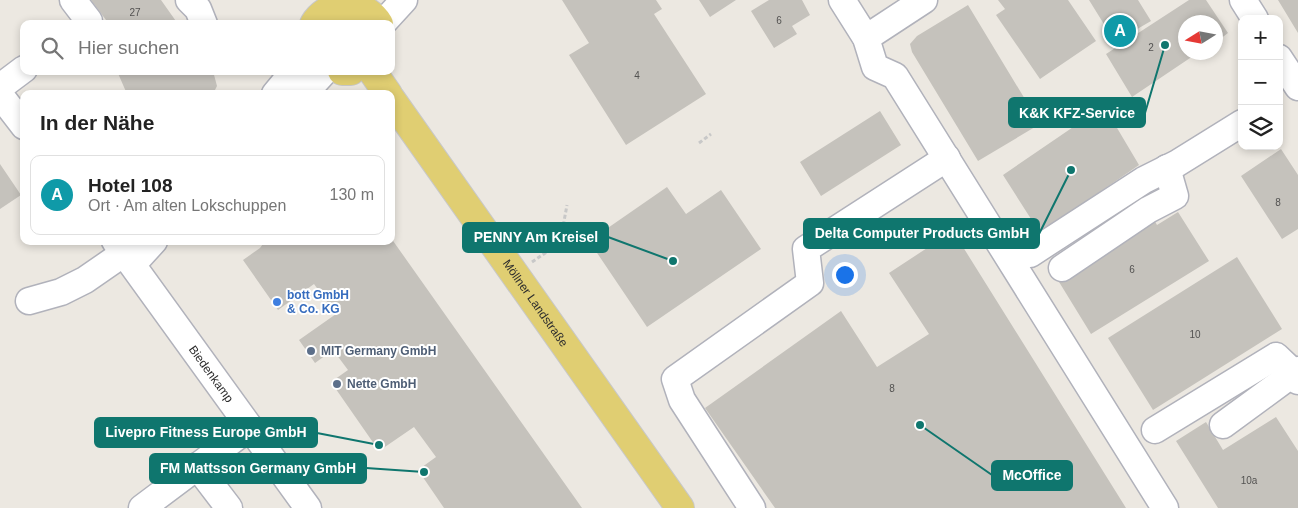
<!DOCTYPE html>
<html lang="de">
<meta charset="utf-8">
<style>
:root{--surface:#fff;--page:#f2f2f2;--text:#222;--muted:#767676;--line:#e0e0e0;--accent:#0b8043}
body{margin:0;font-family:Helvetica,sans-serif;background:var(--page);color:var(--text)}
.controls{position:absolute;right:15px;top:15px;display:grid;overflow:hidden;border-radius:10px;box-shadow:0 2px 8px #0003}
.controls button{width:45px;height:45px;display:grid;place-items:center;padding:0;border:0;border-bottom:1px solid var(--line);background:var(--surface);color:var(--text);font:25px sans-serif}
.compass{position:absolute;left:1178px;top:15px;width:45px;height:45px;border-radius:50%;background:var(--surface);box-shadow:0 2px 8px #0003;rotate:259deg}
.you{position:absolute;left:844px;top:274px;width:18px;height:18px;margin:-12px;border:4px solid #fff;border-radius:50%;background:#1a73e8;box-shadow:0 0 0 8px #1a73e833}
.badge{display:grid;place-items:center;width:32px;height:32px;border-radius:50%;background:var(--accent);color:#fff;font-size:16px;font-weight:700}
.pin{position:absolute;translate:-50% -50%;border:2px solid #fff;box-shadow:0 1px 5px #0006}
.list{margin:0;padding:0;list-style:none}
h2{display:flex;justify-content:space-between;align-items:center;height:65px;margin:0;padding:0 20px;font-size:21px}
h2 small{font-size:16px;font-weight:400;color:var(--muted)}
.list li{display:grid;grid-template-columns:32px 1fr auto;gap:15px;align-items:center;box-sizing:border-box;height:80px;margin:0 10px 10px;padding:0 10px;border:1px solid var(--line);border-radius:10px}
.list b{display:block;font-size:19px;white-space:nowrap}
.list p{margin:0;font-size:16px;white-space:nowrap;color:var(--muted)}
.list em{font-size:16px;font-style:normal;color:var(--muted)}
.icon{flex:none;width:28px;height:28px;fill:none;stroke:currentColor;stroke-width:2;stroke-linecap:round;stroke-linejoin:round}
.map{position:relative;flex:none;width:1298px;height:508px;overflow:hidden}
.search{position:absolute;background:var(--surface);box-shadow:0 2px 8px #0003;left:20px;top:20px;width:375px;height:55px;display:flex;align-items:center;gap:12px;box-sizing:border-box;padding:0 18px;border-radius:10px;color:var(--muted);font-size:19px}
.panel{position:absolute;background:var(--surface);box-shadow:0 2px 8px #0003;left:20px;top:90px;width:375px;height:155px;border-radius:10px}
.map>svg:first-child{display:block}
.building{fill:#c5c2bc}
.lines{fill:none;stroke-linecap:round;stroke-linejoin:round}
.minor-casing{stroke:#b1b2bb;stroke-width:29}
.major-casing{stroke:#c8c8c8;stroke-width:30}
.path{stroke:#c8c8c8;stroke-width:3;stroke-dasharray:4 2.5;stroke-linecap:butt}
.minor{stroke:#fff;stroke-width:26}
.major{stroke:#e0ce72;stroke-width:28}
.shop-dot{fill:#3f7fe0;stroke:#fff;stroke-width:2}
.service-dot{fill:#5c6f8a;stroke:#fff;stroke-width:2}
.labels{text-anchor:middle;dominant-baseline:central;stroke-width:4;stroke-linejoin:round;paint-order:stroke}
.number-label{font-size:10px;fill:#535251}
.shop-label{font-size:12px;font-weight:bold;fill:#366cbe;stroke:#fff;text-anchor:start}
.street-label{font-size:12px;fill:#2d2d2d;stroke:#fff}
.service-label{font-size:12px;font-weight:bold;fill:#4e5e75;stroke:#fff;text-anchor:start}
.leader{fill:none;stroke:#0f766e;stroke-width:2}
.callout-dot{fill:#0f766e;stroke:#fff;stroke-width:2}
.callout{fill:#0f766e;stroke:#0f766e;stroke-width:2}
.callout-label{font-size:14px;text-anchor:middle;font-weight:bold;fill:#fff}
</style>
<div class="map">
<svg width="1298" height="508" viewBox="0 0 1298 508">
<rect width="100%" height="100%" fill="#ece8e1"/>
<path class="building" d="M91,0H161L178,24H109Z
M562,0H656L662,9L654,14L706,94L626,145L569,55L589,43Z
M699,0H736L710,17Z
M769,0H802L810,15L792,26L797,34L774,48L751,11Z
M998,0H1068L1096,41L1040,79L996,15L1005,9Z
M1089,0H1138L1151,21L1115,42Z
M1189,0H1206L1228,33L1216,42V22H1186V52H1199L1132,97L1106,54Z
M1278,0H1298V33Z
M968,5L1040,124L978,161L912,52L910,44L917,36Z
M117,71H213L217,86L213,94H127Z
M1104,106L1139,165L1040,233L1003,175Z
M880,111L901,145L821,196L800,162Z
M1281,149L1298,175V229L1282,239L1241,176Z
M0,164L21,195L0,209Z
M667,187L686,214L721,190L761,249L647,327L589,241Z
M1178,212L1209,261L1091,334L1056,277L1153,218L1157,225Z
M953,231L1126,508H775L705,408L841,311L877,367L929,334L889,273Z
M391,238L582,508H444L418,470L436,457L414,427L379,451L331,382L348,370L333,350L315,363L299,340L336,314L314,284L278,310L243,260L260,248L265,241H391Z
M1237,257L1282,329L1153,410L1108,338Z
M1276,417L1298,451V508H1218L1176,441L1206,422L1223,450Z"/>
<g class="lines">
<g class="minor-casing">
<g id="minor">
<path d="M73,0L89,21L86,24"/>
<path d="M189,0L198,9L204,24"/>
<path d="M842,0L866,38L875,67L895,76L1165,508"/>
<path d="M1243,0L1255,19"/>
<path d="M382,24L404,0"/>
<path d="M866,38L924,0"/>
<path d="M1279,58L1298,87"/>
<path d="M0,87L24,69"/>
<path d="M275,94L294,71"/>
<path d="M304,94L325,71"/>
<path d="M0,95L24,126"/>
<path id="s1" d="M115,241L308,508"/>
<path d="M1030,254L1144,180L1176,164L1242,123"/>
<path d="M133,264L154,241"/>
<path d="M1062,268L1148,210L1175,196L1167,168"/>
<path d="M29,301L61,292L85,280L124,253"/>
<path d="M1223,425L1298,370"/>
<path d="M1155,430L1276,356L1294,373L1298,381"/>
<path d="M197,466L229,508"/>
<path d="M142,508L250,427"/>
<path d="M752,508L682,400L675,379L810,283L806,249L947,158"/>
</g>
</g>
<g class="major-casing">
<g id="major">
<path d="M314,24C328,0 365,0 379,24"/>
<path d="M342,71H351"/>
<path d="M372,71L388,94"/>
<path id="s2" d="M391,99L680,508"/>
</g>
</g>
<path class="path" d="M699,143L711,134
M532,262L560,243L567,205"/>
<use href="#minor" class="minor"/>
<use href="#major" class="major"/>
</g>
<circle class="shop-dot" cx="277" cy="302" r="5"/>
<g class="service-dot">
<circle cx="311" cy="351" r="5"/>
<circle cx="337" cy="384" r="5"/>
</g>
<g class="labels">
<g class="number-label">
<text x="135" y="12">27</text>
<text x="779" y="20">6</text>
<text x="1151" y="47">2</text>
<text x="637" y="75">4</text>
<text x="1278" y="202">8</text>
<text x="1132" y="269">6</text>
<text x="1195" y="334">10</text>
<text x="892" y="388">8</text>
<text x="1249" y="480">10a</text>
</g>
<g class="shop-label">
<text x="287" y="295">bott GmbH<tspan x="287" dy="14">&amp; Co. KG</tspan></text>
</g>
<g class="street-label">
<text stroke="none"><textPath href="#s2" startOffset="250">Möllner Landstraße</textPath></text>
<text stroke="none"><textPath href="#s1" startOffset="164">Biedenkamp</textPath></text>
</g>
<g class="service-label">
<text x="321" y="351">MIT Germany GmbH</text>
<text x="347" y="384">Nette GmbH</text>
</g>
</g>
<path class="leader" d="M1165 45L1145 113M1071 170L1039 234M673 261L608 237M379 445L317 433M424 472L366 468M920 425L992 475"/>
<g class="callout-dot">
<circle cx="1165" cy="45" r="5"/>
<circle cx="1071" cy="170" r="5"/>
<circle cx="673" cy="261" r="5"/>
<circle cx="379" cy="445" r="5"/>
<circle cx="424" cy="472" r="5"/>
<circle cx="920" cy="425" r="5"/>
</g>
<g class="callout">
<rect x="1009" y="98" width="136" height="29" rx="5"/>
<rect x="804" y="219" width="235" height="29" rx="5"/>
<rect x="463" y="223" width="145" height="29" rx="5"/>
<rect x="95" y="418" width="222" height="29" rx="5"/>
<rect x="150" y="454" width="216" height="29" rx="5"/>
<rect x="992" y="461" width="80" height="29" rx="5"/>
</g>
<g class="callout-label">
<text x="1077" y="118">K&amp;K KFZ-Service</text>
<text x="922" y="238">Delta Computer Products GmbH</text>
<text x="536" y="242">PENNY Am Kreisel</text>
<text x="206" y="437">Livepro Fitness Europe GmbH</text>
<text x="258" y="473">FM Mattsson Germany GmbH</text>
<text x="1032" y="480">McOffice</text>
</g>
</svg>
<div class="controls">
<button>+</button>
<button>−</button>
<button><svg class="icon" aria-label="layers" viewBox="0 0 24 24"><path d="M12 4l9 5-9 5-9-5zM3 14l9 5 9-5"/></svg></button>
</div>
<svg class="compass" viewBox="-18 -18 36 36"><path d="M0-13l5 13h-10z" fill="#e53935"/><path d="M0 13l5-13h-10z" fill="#767676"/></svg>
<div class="you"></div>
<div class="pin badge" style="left:1120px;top:31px;background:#0f9aa8">A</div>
<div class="search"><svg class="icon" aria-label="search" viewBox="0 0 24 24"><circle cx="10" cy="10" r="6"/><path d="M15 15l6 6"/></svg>Hier suchen</div>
<section class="panel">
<h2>In der Nähe<small></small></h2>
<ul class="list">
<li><span class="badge" style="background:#0f9aa8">A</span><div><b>Hotel 108</b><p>Ort · Am alten Lokschuppen</p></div><em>130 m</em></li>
</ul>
</section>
</div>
